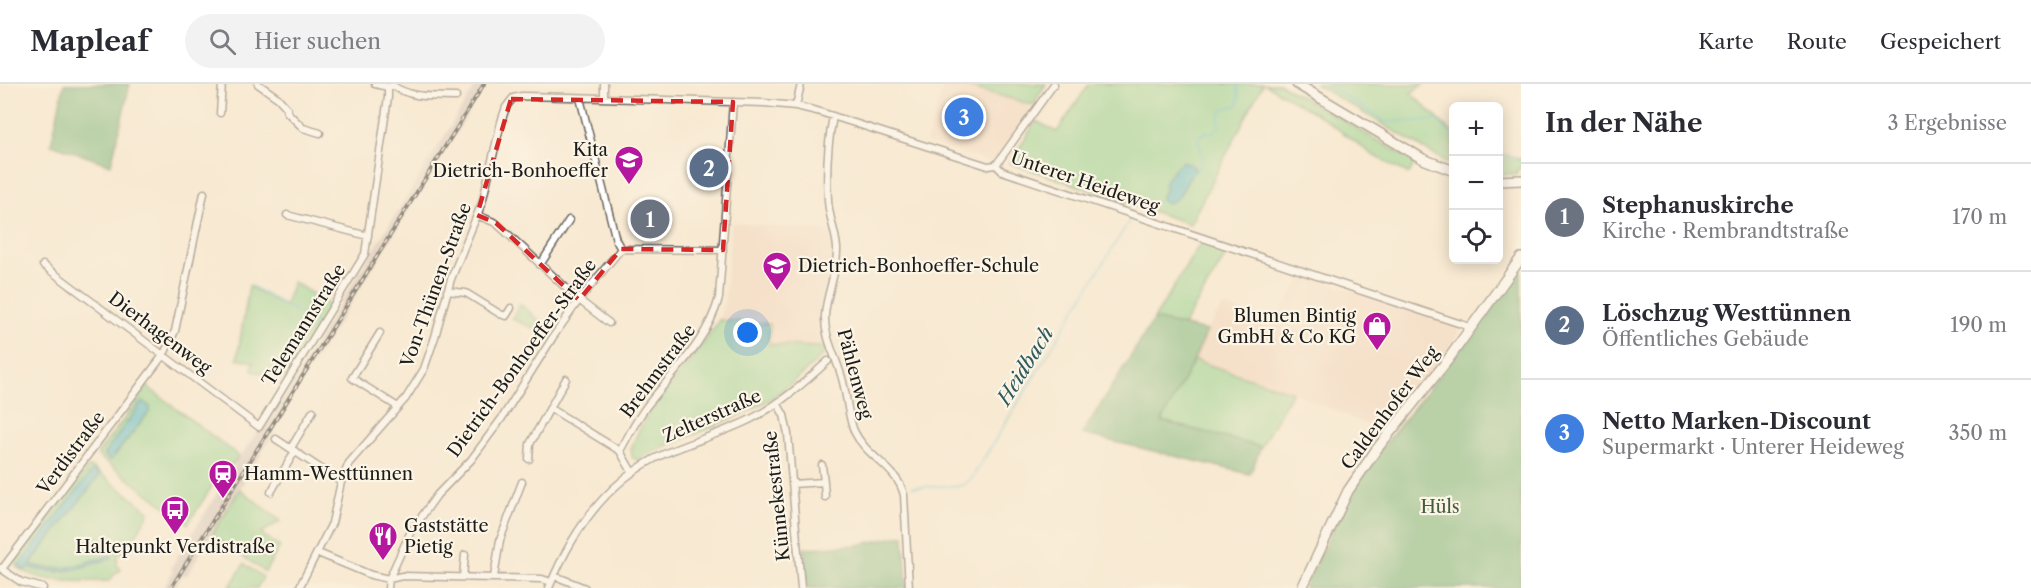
<!DOCTYPE html>
<html lang="de">
<meta charset="utf-8">
<style>
:root{--surface:#fff;--page:#f2f2f3;--text:#2b2b33;--muted:#7c7c81;--line:#e1e1e2;--accent:#0f766e}
body{margin:0;font-family:"Libre Caslon Text",serif;background:var(--page);color:var(--text)}
.controls{position:absolute;right:18px;top:18px;display:grid;overflow:hidden;border-radius:9px;box-shadow:0 3px 15px #0003}
.controls button{width:54px;height:54px;display:grid;place-items:center;padding:0;border:0;border-bottom:2px solid var(--line);background:var(--surface);color:var(--text);font:30px sans-serif}
.you{position:absolute;left:748px;top:249px;width:21px;height:21px;margin:-15px;border:4px solid #fff;border-radius:50%;background:#1a73e8;box-shadow:0 0 0 9px #1a73e833}
.badge{display:grid;place-items:center;width:39px;height:39px;border-radius:50%;background:var(--accent);color:#fff;font-size:20px;font-weight:700}
.pin{position:absolute;translate:-50% -50%;border:3px solid #fff;box-shadow:0 2px 6px #0006}
.list{margin:0;padding:0;list-style:none}
h2{display:flex;justify-content:space-between;align-items:center;height:78px;margin:0;padding:0 24px;font-size:26px}
h2 small{font-size:20px;font-weight:400;color:var(--muted)}
.list li{display:grid;grid-template-columns:39px 1fr auto;gap:18px;align-items:center;box-sizing:border-box;height:108px;padding:0 24px;border-top:2px solid var(--line)}
.list b{display:block;font-size:22px;white-space:nowrap}
.list p{margin:0;font-size:20px;white-space:nowrap;color:var(--muted)}
.list em{font-size:20px;font-style:normal;color:var(--muted)}
.icon{flex:none;width:33px;height:33px;fill:none;stroke:currentColor;stroke-width:2;stroke-linecap:round;stroke-linejoin:round}
.map{position:relative;flex:none;width:1521px;height:504px;overflow:hidden}
header{display:flex;align-items:center;gap:36px;box-sizing:border-box;height:84px;padding:0 30px;background:var(--surface);border-bottom:2px solid var(--line)}
header strong{font-size:28px}
nav{display:flex;gap:33px;margin-inline-start:auto;font-size:21px}
.search{width:420px;height:54px;background:var(--page);display:flex;align-items:center;gap:15px;box-sizing:border-box;padding:0 21px;border-radius:33px;color:var(--muted);font-size:22px}
main{display:flex}
aside{flex:1;background:var(--surface)}
.map>svg:first-child{display:block}
.built{fill:#f2d4be}
.industrial{fill:#cfc0ba}
.green{fill:#8bd18b;stroke:#547654;stroke-width:1.5;fill-rule:evenodd}
.forest{fill:#70b377;stroke:#46684a;stroke-width:1.5}
.water{fill:#4ab7c5;stroke:#336a70;stroke-width:1.5}
.lines{fill:none;stroke-linecap:round;stroke-linejoin:round}
.stream{stroke:#4ab7c5;stroke-width:1.5}
.minor-casing{stroke:#69645c;stroke-width:9}
.secondary-casing{stroke:#69645c;stroke-width:12}
.minor{stroke:#fff;stroke-width:6}
.secondary{stroke:#fff;stroke-width:9}
.rail-casing{stroke:#1c1c1c;stroke-width:4}
.rail{stroke:#fcf5e5;stroke-width:1.5;stroke-dasharray:4.5;stroke-linecap:butt}
.marked{fill:none;stroke:#d62828;stroke-width:4.5;stroke-dasharray:12 8;stroke-linejoin:round}
.labels{text-anchor:middle;dominant-baseline:central;stroke-width:4.5;stroke-linejoin:round;paint-order:stroke}
.poi-label{font-size:18px;fill:#1c1c1c;stroke:#fcf5e5;text-anchor:start}
.street-label{font-size:18px;fill:#1c1c1c;stroke:#fcf5e5}
.park-label{font-size:18px;fill:#435b43;stroke:#fcf5e5}
.water-label{font-size:20px;font-style:italic;fill:#2e5a60;stroke:#fcf5e5}
</style>
<header>
<strong>Mapleaf</strong>
<div class="search"><svg class="icon" aria-label="search" viewBox="0 0 24 24"><circle cx="10" cy="10" r="6"/><path d="M15 15l6 6"/></svg>Hier suchen</div>
<nav><a>Karte</a><a>Route</a><a>Gespeichert</a></nav>
</header>
<main>
<div class="map">
<svg width="1521" height="504" viewBox="0 0 1521 504">
<rect width="100%" height="100%" fill="#fcf5e5"/>
<filter id="ink" filterUnits="userSpaceOnUse"><feTurbulence type="fractalNoise" baseFrequency=".0167" numOctaves="2"/><feDisplacementMap in="SourceGraphic" scale="12" xChannelSelector="R" yChannelSelector="G"/><feConvolveMatrix kernelMatrix="1 2 1 2 8 2 1 2 1" color-interpolation-filters="sRGB"/></filter>
<filter id="wash" filterUnits="userSpaceOnUse"><feTurbulence type="fractalNoise" baseFrequency=".008" numOctaves="4" result="noise"/><feDisplacementMap in="SourceGraphic" scale="24" xChannelSelector="R" yChannelSelector="G"/><feGaussianBlur stdDeviation="1.35" result="paint"/><feColorMatrix in="noise" values="0 0 0 0 0 0 0 0 0 0 0 0 0 0 0 0 0 1.4 0 .05"/><feComposite in="paint" operator="in"/></filter>
<g filter="url(#wash)">
<rect width="100%" height="100%" fill="#f8e9d2"/>
<path class="built" d="M944,0H958L1033,21L992,79L926,58Z
M732,139L830,146L834,158L833,177L823,230L830,264L769,260L770,240L719,236L725,216Z
M1304,190L1454,241L1458,245V250L1434,285L1410,314L1405,316L1381,347L1292,308L1194,276L1207,247L1223,222L1275,238Z"/>
<path class="industrial" d="M477,0H487L274,342V349L187,491H182L174,504H164L173,488L171,483L240,373L263,339L267,337Z"/>
<path class="green" d="M958,0H1046L1033,21Z
M1089,0H1263L1190,140L1010,79L1036,37L1057,48Z
M1265,0H1280L1415,78L1409,90L1373,71L1323,34Z
M1315,0H1424L1411,9L1453,49V80L1443,76Z
M1498,66L1507,72L1521,74V85H1517V90H1499Z
M1201,158L1228,168L1183,242L1154,235Z
M293,198L331,221L285,295L252,287L253,278L237,275L249,202L285,222Z
M520,220L547,243L544,249L512,235Z
M719,236L770,240L769,260L830,264V268L828,267C808,284 789,304 767,317C726,341 679,354 636,376L632,373L631,365C647,317 693,280 719,236Z
M1194,276L1292,308L1261,363L1162,337Z
M145,301L239,372L235,378L221,388L188,440L98,372V369L136,319ZM144,318L150,323V327L111,376Z
M88,383L93,384L149,427V429L125,470L118,469L117,481L121,486L115,490L109,497C79,497 43,501 16,483L15,478ZM97,388L99,392L30,480C59,490 83,480 112,474C81,483 61,494 29,483L25,486Z
M240,405L281,437L261,449L280,463L265,488L212,451Z
M244,480L263,493L257,504H229Z"/>
<path class="forest" d="M64,0H130L111,81L51,60Z
M1521,182V504H1304L1350,410L1378,369L1475,246Z
M1154,235L1207,247L1194,276L1162,337L1261,363L1250,390L1082,350Z
M904,451L907,504H807L804,464L857,461Z"/>
<path class="water" d="M1183,77L1193,82L1195,85C1184,97 1183,118 1165,119L1161,116V112L1166,105L1164,101C1167,92 1175,83 1183,77Z
M144,318L150,323V327L111,376H109L104,370L141,319Z
M94,386L99,392L30,480C58,491 83,479 111,471L112,474C80,483 61,494 29,483L25,486H21L19,481L92,387Z"/>
<g class="lines">
<path class="stream" d="M1325,0L1386,38L1436,36L1454,52
M1498,68L1521,76
M1190,90C1209,80 1201,71 1198,53L1206,48H1214L1219,42V35L1223,25L1238,21L1239,11L1237,0
M1152,119L1161,116
M249,201L318,240
M912,403L956,402L964,401L972,394L1131,134"/>
</g>
</g>
<g filter="url(#ink)">
<g class="lines">
<g class="minor-casing">
<path id="minor" d="M258,0L278,14L287,24V28L303,44L320,49
M375,0L388,3
M392,1C411,15 434,12 456,13
M604,14V0
M796,22L801,0
M220,29L222,0
M833,32C828,58 826,88 828,115C828,131 836,148 837,164C838,188 826,209 825,232C824,255 838,276 843,298C847,314 848,332 854,347C866,373 897,383 904,411L909,504
M996,81L1002,87L1470,243
M996,81L1054,0
M287,131L368,152
M477,131L496,139L579,216L609,239
M621,165L723,166
M43,181L259,343L365,170L388,13V3
M540,181L569,136
M447,207L466,209L500,230L506,232L511,224
M380,249L352,294L398,323
M777,319L784,331L788,350L801,504
M550,324L566,295
M276,355L341,398
M291,364L313,327
M529,375L530,360L550,324L620,367
M632,388L620,367C628,352 636,337 646,323C673,288 707,258 719,214L733,18
M824,398L825,413
M792,400L824,398L822,381
M271,408L295,367
M318,469L371,491L389,495L402,492L542,495L551,498
M0,484L21,498L43,504
M2,485L164,270L175,247L204,109
M555,492L585,504
M463,493L465,471
M494,493L500,456L522,398
M299,504L332,439L341,398L349,379L406,314L424,285L435,253L451,195L482,119L501,38L506,23L513,14L522,12L569,13L764,19L796,22L817,27L988,82L996,81
M388,504L389,495L410,449L437,411L471,376L502,334L553,253L579,216L621,165L616,156L580,14
M549,504C572,447 608,395 666,369C694,357 723,349 751,335C780,320 804,299 828,277"/>
</g>
<g class="secondary-casing">
<path id="secondary" d="M1297,0L1423,75L1454,87
M1498,97L1521,96
M1302,504L1348,407L1376,366L1447,277L1521,174"/>
</g>
<use href="#minor" class="minor"/>
<use href="#secondary" class="secondary"/>
<g class="rail-casing">
<path id="rail" d="M171,504L484,0"/>
</g>
<use href="#rail" class="rail"/>
</g>
</g>
<path d="M0 0H1521V504H0ZM511,15L733,18L723,166L621,165L579,216L496,139L477,131Z" fill="#f8e9d2" fill-opacity=".55" fill-rule="evenodd"/>
<path class="marked" d="M511,15L733,18L723,166L621,165L579,216L496,139L477,131Z"/>
<defs>
<g id="school-pin" transform="scale(1.5)"><path d="M0 17L-7.5 6A9.5 9.5 0 1 1 7.5 6Z" fill="#b5179e" stroke="#fcf5e5"/><path d="M0-5L7-2L0 1L-7-2ZM-4 1L0 2.5L4 1V4Q0 6-4 4Z" fill="#fff"/></g>
<g id="shop-pin" transform="scale(1.5)"><path d="M0 17L-7.5 6A9.5 9.5 0 1 1 7.5 6Z" fill="#b5179e" stroke="#fcf5e5"/><path d="M-5-2.5h2.3a2.7 3.5 0 0 1 5.4 0H5L5.5 6h-11ZM-1.5-2.5h3a1.5 2.3 0 0 0-3 0Z" fill="#fff"/></g>
<g id="station-pin" transform="scale(1.5)"><path d="M0 17L-7.5 6A9.5 9.5 0 1 1 7.5 6Z" fill="#b5179e" stroke="#fcf5e5"/><path d="M-3-6H3Q5-6 5-4V2Q5 4 3 4L4.5 6H3L1.5 4h-3L-3 6H-4.5L-3 4Q-5 4-5 2V-4Q-5-6-3-6ZM-3.5-4v3h7v-3ZM-3.5 1v1.5H-2V1ZM2 1v1.5H3.5V1Z" fill="#fff"/></g>
<g id="bus-pin" transform="scale(1.5)"><path d="M0 17L-7.5 6A9.5 9.5 0 1 1 7.5 6Z" fill="#b5179e" stroke="#fcf5e5"/><path d="M-5-6H5V4H4V6H2V4H-2V6H-4V4H-5ZM-3.5-4V0h7V-4ZM-3.5 1.2v1.5H-2V1.2ZM2 1.2v1.5H3.5V1.2Z" fill="#fff"/></g>
<g id="restaurant-pin" transform="scale(1.5)"><path d="M0 17L-7.5 6A9.5 9.5 0 1 1 7.5 6Z" fill="#b5179e" stroke="#fcf5e5"/><path d="M-5-6h1v4h1v-4h1v4h1v-4h1v5L-1.5 .5V6h-2V.5L-5-1ZM5-6V6H3V1.5H1.5Q1.5-4 5-6Z" fill="#fff"/></g>
</defs>
<g fill-rule="evenodd">
<use href="#school-pin" x="629" y="76"/>
<use href="#school-pin" x="777" y="182"/>
<use href="#shop-pin" x="1377" y="242"/>
<use href="#station-pin" x="223" y="390"/>
<use href="#bus-pin" x="175" y="426"/>
<use href="#restaurant-pin" x="383" y="452"/>
</g>
<g class="labels">
<g class="poi-label">
<text x="608" y="66" text-anchor="end">Kita<tspan x="608" dy="21">Dietrich-Bonhoeffer</tspan></text>
<text x="798" y="182">Dietrich-Bonhoeffer-Schule</text>
<text x="1356" y="232" text-anchor="end">Blumen Bintig<tspan x="1356" dy="21">GmbH &amp; Co KG</tspan></text>
<text x="244" y="390">Hamm-Westtünnen</text>
<text x="404" y="442">Gaststätte<tspan x="404" dy="21">Pietig</tspan></text>
<text x="175" y="463" text-anchor="middle">Haltepunkt Verdistraße</text>
</g>
<g class="street-label">
<text transform="translate(1085 98) rotate(19)">Unterer Heideweg</text>
<text transform="translate(436 201) rotate(-70)">Von-Thünen-Straße</text>
<text transform="translate(304 241) rotate(-58)">Telemannstraße</text>
<text transform="translate(160 249) rotate(37)">Dierhagenweg</text>
<text transform="translate(522 274) rotate(-54)">Dietrich-Bonhoeffer-Straße</text>
<text transform="translate(658 287) rotate(-53)">Brehmstraße</text>
<text transform="translate(855 290) rotate(75)">Pählenweg</text>
<text transform="translate(1390 324) rotate(-53)">Caldenhofer Weg</text>
<text transform="translate(712 332) rotate(-24)">Zelterstraße</text>
<text transform="translate(71 369) rotate(-53)">Verdistraße</text>
<text transform="translate(777 412) rotate(-96)">Künnekestraße</text>
</g>
<g class="park-label">
<text x="1440" y="423">Hüls</text>
</g>
<g class="water-label">
<text transform="translate(1025 282) rotate(-58)">Heidbach</text>
</g>
</g>
</svg>
<div class="controls">
<button>+</button>
<button>−</button>
<button><svg class="icon" aria-label="locate" viewBox="0 0 24 24"><circle cx="12" cy="12" r="6"/><path d="M12 2v4M12 18v4M2 12h4M18 12h4"/></svg></button>
</div>
<div class="you"></div>
<div class="pin badge" style="left:650px;top:135px;background:#6b7280">1</div>
<div class="pin badge" style="left:709px;top:84px;background:#5c6f8a">2</div>
<div class="pin badge" style="left:964px;top:33px;background:#3f7fe0">3</div>
</div>
<aside>
<h2>In der Nähe<small>3 Ergebnisse</small></h2>
<ul class="list">
<li><span class="badge" style="background:#6b7280">1</span><div><b>Stephanuskirche</b><p>Kirche · Rembrandtstraße</p></div><em>170 m</em></li>
<li><span class="badge" style="background:#5c6f8a">2</span><div><b>Löschzug Westtünnen</b><p>Öffentliches Gebäude</p></div><em>190 m</em></li>
<li><span class="badge" style="background:#3f7fe0">3</span><div><b>Netto Marken-Discount</b><p>Supermarkt · Unterer Heideweg</p></div><em>350 m</em></li>
</ul>
</aside>
</main>
